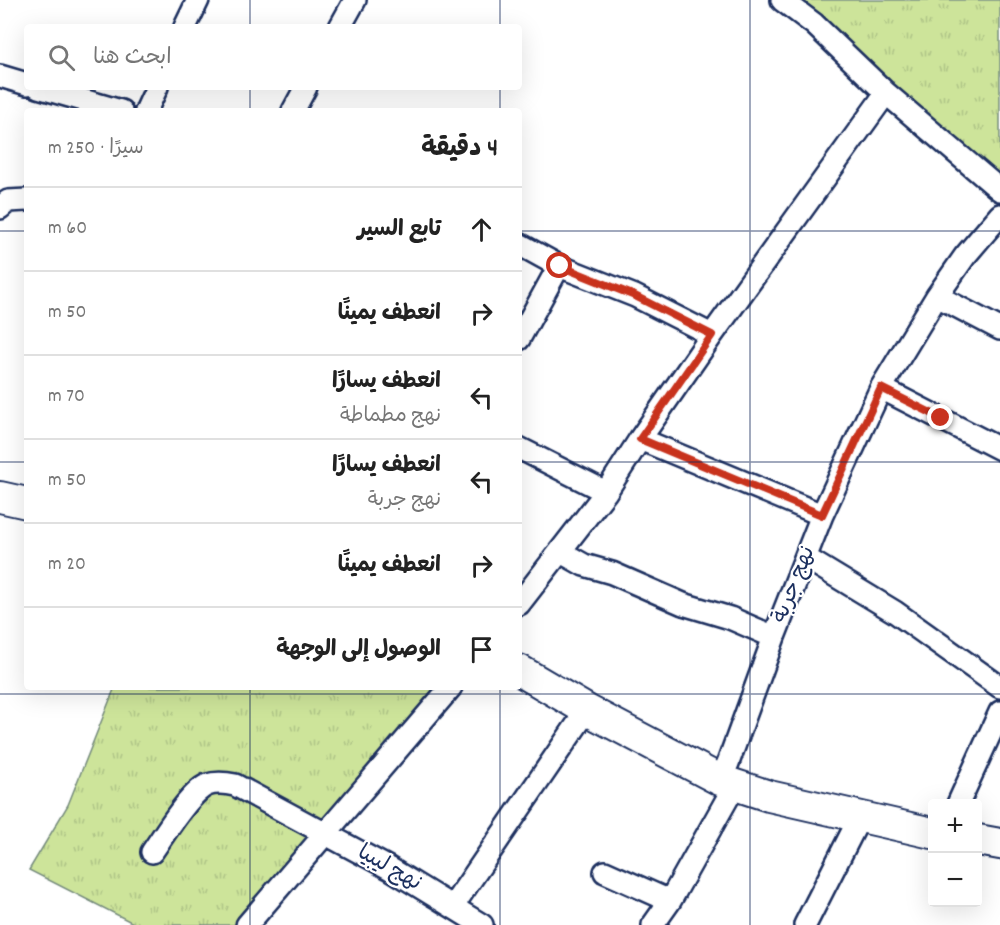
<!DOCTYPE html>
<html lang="ar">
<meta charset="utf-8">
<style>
:root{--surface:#fff;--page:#f2f2f2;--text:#222;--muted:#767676;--line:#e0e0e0}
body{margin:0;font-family:Dekko,"Playpen Sans Arabic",sans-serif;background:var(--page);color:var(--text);direction:rtl}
.controls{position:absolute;right:18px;bottom:18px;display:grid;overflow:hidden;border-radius:6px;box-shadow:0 6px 24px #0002}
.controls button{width:54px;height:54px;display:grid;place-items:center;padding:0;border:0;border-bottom:2px solid var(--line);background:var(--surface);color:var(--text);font:30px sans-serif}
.stop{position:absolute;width:18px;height:18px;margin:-14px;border:4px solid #c8321e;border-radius:50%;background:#fff}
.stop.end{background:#c8321e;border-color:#fff;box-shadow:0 2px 6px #0008}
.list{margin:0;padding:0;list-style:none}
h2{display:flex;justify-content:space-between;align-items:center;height:78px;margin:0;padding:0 24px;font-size:26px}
h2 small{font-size:20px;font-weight:400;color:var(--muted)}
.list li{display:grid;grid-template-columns:39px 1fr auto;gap:18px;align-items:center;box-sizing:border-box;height:84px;padding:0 24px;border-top:2px solid var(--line)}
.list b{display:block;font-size:22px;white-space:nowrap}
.list p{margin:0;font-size:20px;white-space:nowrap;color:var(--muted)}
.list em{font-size:20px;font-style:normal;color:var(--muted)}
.icon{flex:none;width:33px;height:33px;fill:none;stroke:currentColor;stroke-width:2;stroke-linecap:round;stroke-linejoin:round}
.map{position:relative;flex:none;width:1000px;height:925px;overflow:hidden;direction:ltr}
.search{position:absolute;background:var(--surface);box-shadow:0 6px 24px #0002;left:24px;top:24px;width:498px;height:66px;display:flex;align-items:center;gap:15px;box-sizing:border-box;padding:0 21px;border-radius:6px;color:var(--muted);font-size:22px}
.panel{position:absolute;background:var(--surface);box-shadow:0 6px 24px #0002;left:24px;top:108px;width:498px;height:582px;border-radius:6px;direction:rtl}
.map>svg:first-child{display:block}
.grass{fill:url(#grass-tufts);stroke:#748a7c;stroke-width:1.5}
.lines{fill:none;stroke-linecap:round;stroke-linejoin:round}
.street-casing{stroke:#1b2f5e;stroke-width:26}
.secondary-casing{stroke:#1b2f5e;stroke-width:34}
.street{stroke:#fff;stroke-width:21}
.secondary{stroke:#fff;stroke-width:30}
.route{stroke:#c8321e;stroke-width:8}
.grid{fill:none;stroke:#1b2f5e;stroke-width:1.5;stroke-opacity:0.55}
.labels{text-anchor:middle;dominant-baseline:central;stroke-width:4.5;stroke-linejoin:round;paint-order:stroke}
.street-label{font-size:22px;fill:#1b2f5e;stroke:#fff}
</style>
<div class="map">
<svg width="1000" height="925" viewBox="0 0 1000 925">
<defs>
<pattern id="grass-tufts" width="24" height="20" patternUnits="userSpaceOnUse" patternTransform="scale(1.5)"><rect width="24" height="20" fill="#cde49a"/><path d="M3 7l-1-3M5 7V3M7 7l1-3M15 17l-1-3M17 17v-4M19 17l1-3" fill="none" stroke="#afc487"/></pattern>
</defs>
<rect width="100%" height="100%" fill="#fff"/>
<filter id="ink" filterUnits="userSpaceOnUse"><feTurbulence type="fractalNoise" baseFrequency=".0167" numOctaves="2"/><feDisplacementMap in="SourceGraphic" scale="12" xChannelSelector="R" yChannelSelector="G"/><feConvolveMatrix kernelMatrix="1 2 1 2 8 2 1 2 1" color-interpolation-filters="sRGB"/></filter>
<g filter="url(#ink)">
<path class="grass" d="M775,0H1000V184Z
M115,687H448L239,925H137L29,870L68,805Z"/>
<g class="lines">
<g class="street-casing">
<path id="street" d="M782,0L814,24L886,93L1000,190
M185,27L198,0
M340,27L355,0
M0,76L27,84
M38,87L121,111
M146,111L157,87
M293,111L306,87
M0,208L8,201L27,200
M519,244L559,266L635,296L712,335
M937,296L1000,329
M519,339L559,266
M881,388L1000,449
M640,439L822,515
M519,448L606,492
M561,552L584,565L612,573L683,604L730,618L774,637
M806,558L895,612L1000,687
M519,604L606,492L640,439L712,335L886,93
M720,780L728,763L774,637L822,515L881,388L937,296L965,256L1000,215
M958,804L1000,712
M152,852C164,835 189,793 207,785C216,782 226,783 235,785L389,868L482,925
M605,872L670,901
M453,906L587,710
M247,925L451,687
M653,925L670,901L735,785
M805,925L860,817"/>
</g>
<g class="secondary-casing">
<path id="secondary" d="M0,497L27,503
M519,670L587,710L720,780L769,796L932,833
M978,840L1000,844"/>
</g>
<use href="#street" class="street"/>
<use href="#secondary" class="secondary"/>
</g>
</g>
<g class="lines" filter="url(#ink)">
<path class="route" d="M560,266L635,296L712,335L640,439L822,515L881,388L941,418"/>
</g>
<path class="grid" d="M250,0V27M500,0V27M750,0V925M250,87V111M500,87V111M0,231H27M519,231H1000M0,462H27M519,462H1000M250,687V925M500,687V925M0,694H1000"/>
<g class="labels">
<g class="street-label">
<text transform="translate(795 585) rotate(-68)">نهج جربة</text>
<text transform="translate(389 869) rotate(30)">نهج ليبيا</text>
</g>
</g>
</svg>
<div class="controls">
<button>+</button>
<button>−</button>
</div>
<div class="stop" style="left:560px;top:266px"></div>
<div class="stop end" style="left:941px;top:418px"></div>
<div class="search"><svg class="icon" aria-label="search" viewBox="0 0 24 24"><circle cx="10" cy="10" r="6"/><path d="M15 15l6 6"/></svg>ابحث هنا</div>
<section class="panel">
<h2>4 دقيقة<small>سيرًا · 250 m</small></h2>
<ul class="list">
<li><svg class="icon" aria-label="ahead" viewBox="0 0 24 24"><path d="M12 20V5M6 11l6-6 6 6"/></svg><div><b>تابع السير</b></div><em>60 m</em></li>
<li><svg class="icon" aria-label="right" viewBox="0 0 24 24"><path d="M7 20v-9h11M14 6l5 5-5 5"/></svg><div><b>انعطف يمينًا</b></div><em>50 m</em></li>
<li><svg class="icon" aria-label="left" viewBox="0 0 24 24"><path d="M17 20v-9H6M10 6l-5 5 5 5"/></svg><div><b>انعطف يسارًا</b><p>نهج مطماطة</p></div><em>70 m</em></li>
<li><svg class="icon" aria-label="left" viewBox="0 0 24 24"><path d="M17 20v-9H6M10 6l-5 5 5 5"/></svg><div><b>انعطف يسارًا</b><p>نهج جربة</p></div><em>50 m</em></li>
<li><svg class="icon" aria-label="right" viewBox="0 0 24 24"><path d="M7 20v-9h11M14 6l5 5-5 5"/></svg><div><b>انعطف يمينًا</b></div><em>20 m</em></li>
<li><svg class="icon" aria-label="arrive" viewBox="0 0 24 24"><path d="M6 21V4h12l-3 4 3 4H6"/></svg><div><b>الوصول إلى الوجهة</b></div></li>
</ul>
</section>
</div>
